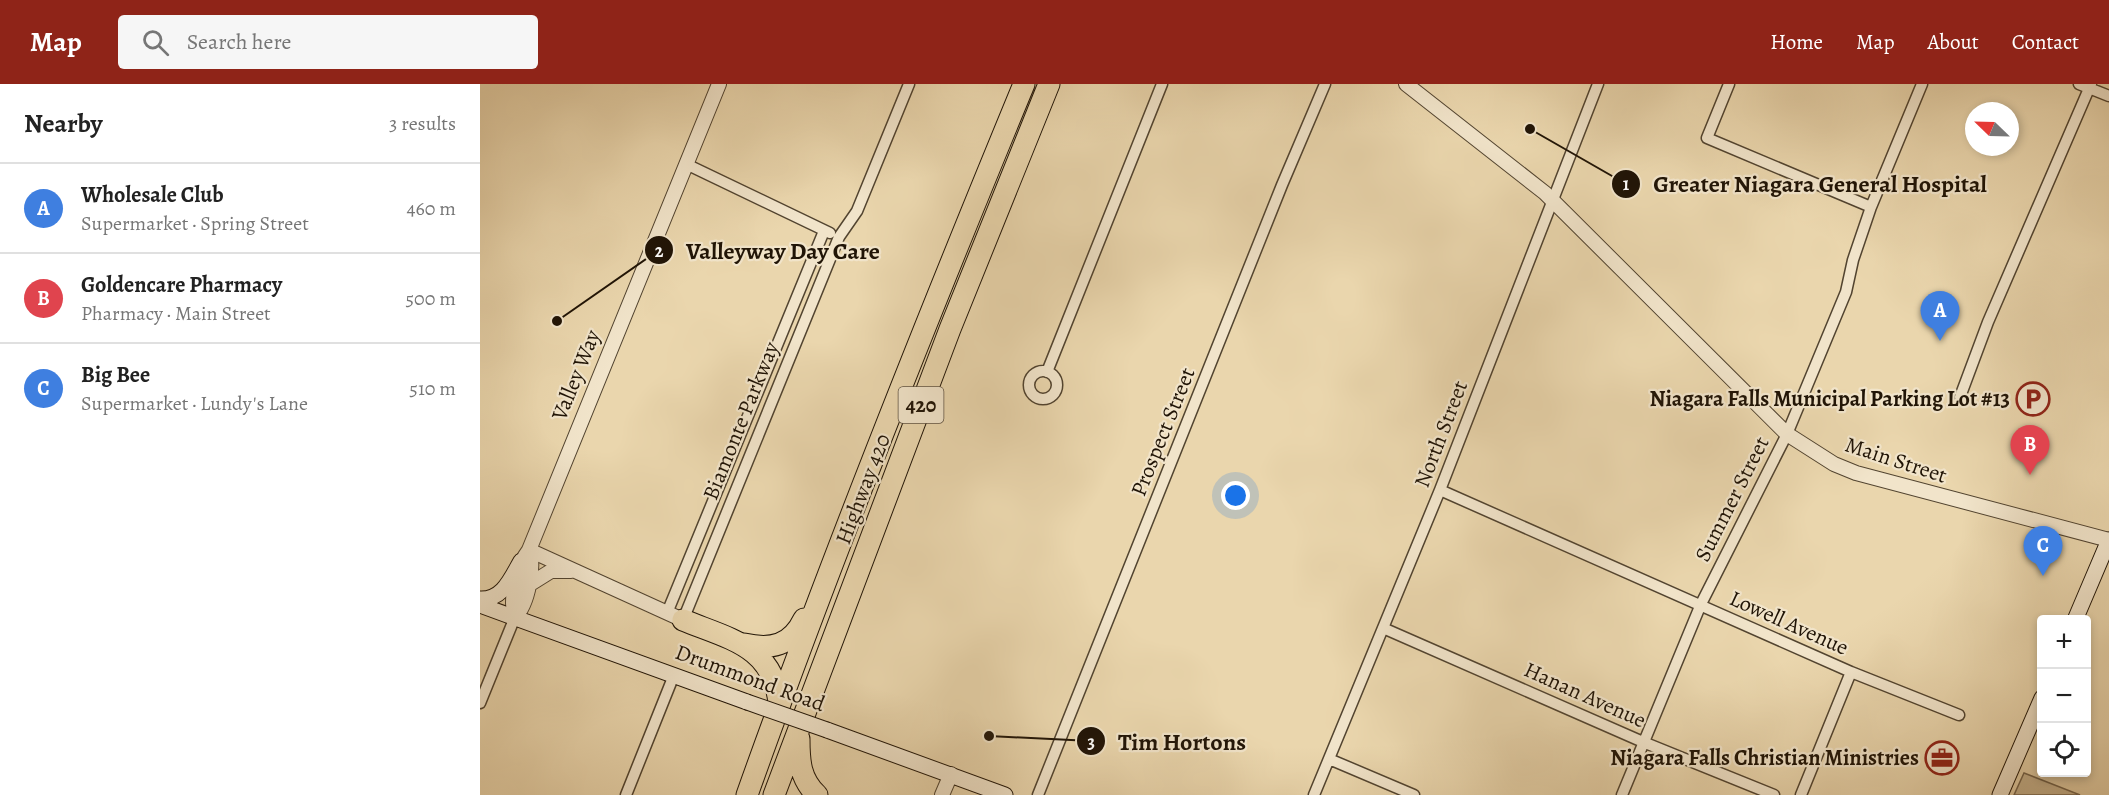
<!DOCTYPE html>
<meta charset="utf-8">
<style>
:root{--surface:#fff;--page:#f6f6f6;--text:#222;--muted:#767676;--line:#e0e0e0;--accent:#8f2418}
body{margin:0;font-family:Alegreya,serif;background:var(--page);color:var(--text)}
.controls{position:absolute;right:18px;bottom:18px;display:grid;overflow:hidden;border-radius:6px;box-shadow:0 3px 9px #0003}
.controls button{width:54px;height:54px;display:grid;place-items:center;padding:0;border:0;border-bottom:2px solid var(--line);background:var(--surface);color:var(--text);font:30px sans-serif}
.compass{position:absolute;left:1485px;top:18px;width:54px;height:54px;border-radius:50%;background:var(--surface);box-shadow:0 3px 9px #0003;rotate:293deg}
.you{position:absolute;left:756px;top:412px;width:21px;height:21px;margin:-15px;border:4px solid #fff;border-radius:50%;background:#1a73e8;box-shadow:0 0 0 9px #1a73e833}
.badge{display:grid;place-items:center;width:39px;height:39px;border-radius:50%;background:var(--accent);color:#fff;font-size:20px;font-weight:700}
.pin{position:absolute;translate:-50% -50px;filter:drop-shadow(0 2px 3px #0008)}
.pin::after{content:'';position:absolute;top:32px;width:21px;height:18px;background:inherit;clip-path:polygon(0 0,100% 0,50% 100%)}
.list{margin:0;padding:0;list-style:none}
h2{display:flex;justify-content:space-between;align-items:center;height:78px;margin:0;padding:0 24px;font-size:26px}
h2 small{font-size:20px;font-weight:400;color:var(--muted)}
.list li{display:grid;grid-template-columns:39px 1fr auto;gap:18px;align-items:center;box-sizing:border-box;height:90px;padding:0 24px;border-top:2px solid var(--line)}
.list b{display:block;font-size:22px;white-space:nowrap}
.list p{margin:0;font-size:20px;white-space:nowrap;color:var(--muted)}
.list em{font-size:20px;font-style:normal;color:var(--muted)}
.icon{flex:none;width:33px;height:33px;fill:none;stroke:currentColor;stroke-width:2;stroke-linecap:round;stroke-linejoin:round}
.map{position:relative;flex:none;width:1629px;height:711px;overflow:hidden}
header{display:flex;align-items:center;gap:36px;box-sizing:border-box;height:84px;padding:0 30px;background:var(--accent);color:#fff}
header strong{font-size:28px}
nav{display:flex;gap:33px;margin-inline-start:auto;font-size:21px}
.search{width:420px;height:54px;background:var(--page);display:flex;align-items:center;gap:15px;box-sizing:border-box;padding:0 21px;border-radius:6px;color:var(--muted);font-size:22px}
main{display:flex}
aside{flex:1;background:var(--surface)}
.map>svg:first-child{display:block}
.green{fill:#c8b591;stroke:#74644c;stroke-width:1.5}
.lines{fill:none;stroke-linecap:round;stroke-linejoin:round}
.minor-casing{stroke:#524430;stroke-width:13}
.tertiary-casing{stroke:#524430;stroke-width:16}
.secondary-casing{stroke:#201406;stroke-width:17}
.motorway-casing{stroke:#201406;stroke-width:23}
.minor{stroke:#f1e4ca;stroke-width:10}
.tertiary{stroke:#f1e4ca;stroke-width:14}
.secondary{stroke:#f1e4ca;stroke-width:15}
.motorway{stroke:#ead6ad;stroke-width:21}
.secondary-bridge-casing{stroke:#201406;stroke-width:17;stroke-linecap:butt}
.secondary-bridge{stroke:#f1e4ca;stroke-width:15}
.labels{text-anchor:middle;dominant-baseline:central;stroke-width:4.5;stroke-linejoin:round;paint-order:stroke}
.shield{fill:#f1e4ca;stroke:#5f5241;stroke-width:1.5}
.shield-label{font-size:21px;font-weight:bold;fill:#201406}
.street-label{font-size:22px;fill:#201406;stroke:#f1e4ca}
.poi-label{font-size:22px;font-weight:bold;fill:#201406;stroke:#f1e4ca;text-anchor:end}
.leader{fill:none;stroke:#201406;stroke-width:2}
.callout-dot{fill:#201406;stroke:#f1e4ca;stroke-width:2}
.mark-label{font-size:18px;text-anchor:middle;font-weight:bold;fill:#fff}
.callout-label{font-size:24px;text-anchor:middle;font-weight:bold;fill:#201406;stroke:#f1e4ca;stroke-width:4.5;stroke-linejoin:round;paint-order:stroke}
</style>
<header>
<strong>Map</strong>
<div class="search"><svg class="icon" aria-label="search" viewBox="0 0 24 24"><circle cx="10" cy="10" r="6"/><path d="M15 15l6 6"/></svg>Search here</div>
<nav><a>Home</a><a>Map</a><a>About</a><a>Contact</a></nav>
</header>
<main>
<aside>
<h2>Nearby<small>3 results</small></h2>
<ul class="list">
<li><span class="badge" style="background:#3f7fe0">A</span><div><b>Wholesale Club</b><p>Supermarket · Spring Street</p></div><em>460 m</em></li>
<li><span class="badge" style="background:#e0444e">B</span><div><b>Goldencare Pharmacy</b><p>Pharmacy · Main Street</p></div><em>500 m</em></li>
<li><span class="badge" style="background:#3f7fe0">C</span><div><b>Big Bee</b><p>Supermarket · Lundy's Lane</p></div><em>510 m</em></li>
</ul>
</aside>
<div class="map">
<svg width="1629" height="711" viewBox="0 0 1629 711">
<rect width="100%" height="100%" fill="#ead6ad"/>
<filter id="stains"><feTurbulence type="fractalNoise" baseFrequency=".00333" numOctaves="4"/><feColorMatrix values="0 0 0 0 .2 0 0 0 0 .09 0 0 0 0 .02 0 0 0 .5 -.17"/></filter>
<radialGradient id="worn" r=".72"><stop offset=".6" stop-color="#630" stop-opacity="0"/><stop offset="1" stop-color="#630" stop-opacity=".3"/></radialGradient>
<path class="green" d="M1544,689L1600,711H1534Z"/>
<g class="lines">
<g class="minor-casing">
<path id="minor" d="M1249,0L1227,54L1391,123
M1599,0L1629,12
M206,80L350,149
M549 301a14 14 0 1 1 28 0a14 14 0 1 1-28 0Z
M567,288L682,0
M1480,313L1508,238L1611,0
M960,406L1371,588L1479,631
M187,529L344,147
M203,536L359,153L377,127L429,0
M903,544L1163,658L1294,711
M0,619L35,533
M849,675L934,711
M146,711L194,591
M558,711L802,101L845,0
M834,711L960,406L1118,0
M1142,711L1221,520L1307,350L1366,208L1373,176L1391,123L1442,0
M1321,711L1371,588"/>
</g>
<g class="tertiary-casing">
<path id="tertiary" d="M926,0L1065,109L1307,350L1354,380L1376,389L1629,456
M49,466C55,483 48,520 35,533C29,515 38,480 49,466L239,0
M49,466L203,536
M47,502L71,487H91
M462,711L471,690"/>
</g>
<g class="secondary-casing">
<path id="secondary" d="M0,515C23,516 31,494 41,477
M0,521L267,618
M1595,536L1629,456
M347,646L525,711
M1520,711L1562,614"/>
</g>
<g class="motorway-casing">
<path id="motorway" d="M203,536C249,555 294,562 299,620
M264,560C291,566 311,562 324,535
M319,655C319,677 320,695 337,711
M267,711C352,472 447,235 544,0
M294,711L470,245L569,0"/>
</g>
<use href="#minor" class="minor"/>
<use href="#tertiary" class="tertiary"/>
<use href="#secondary" class="secondary"/>
<use href="#motorway" class="motorway"/>
<g class="secondary-bridge-casing">
<path id="secondary-bridge" d="M267,618L347,646"/>
</g>
<use href="#secondary-bridge" class="secondary-bridge"/>
</g>
<defs>
<g id="parking-ring" transform="scale(1.725)"><circle r="9.5" fill="#f1e4ca" stroke="#8f2418" stroke-width="1.5"/><path d="M-3.5-5.5H1a3.5 3.5 0 0 1 0 7H-1V5.5H-3.5ZM-1-3.4V-.6H.8a1.4 1.4 0 0 0 0-2.8Z" fill="#8f2418"/></g>
<g id="office-ring" transform="scale(1.725)"><circle r="9.5" fill="#f1e4ca" stroke="#8f2418" stroke-width="1.5"/><path d="M-6-3h4V-5.5h4V-3h4V5H-6ZM-1-4.5V-3h2v-1.5ZM-6 0V1H6V0Z" fill="#8f2418"/></g>
</defs>
<g fill-rule="evenodd">
<use href="#parking-ring" x="1553" y="315"/>
<use href="#office-ring" x="1462" y="674"/>
</g>
<g class="labels">
<rect class="shield" x="418.5" y="303" width="45" height="36" rx="4.5"/>
<g class="shield-label">
<text x="441" y="321">420</text>
</g>
<g class="street-label">
<text transform="translate(96 291) rotate(-68)">Valley Way</text>
<text transform="translate(261 337) rotate(-68)">Biamonte Parkway</text>
<text transform="translate(683 348) rotate(-68)">Prospect Street</text>
<text transform="translate(961 350) rotate(-69)">North Street</text>
<text transform="translate(1416 376) rotate(18)">Main Street</text>
<text transform="translate(383 405) rotate(-69)">Highway 420</text>
<text transform="translate(1252 415) rotate(-63)">Summer Street</text>
<text transform="translate(1309 539) rotate(24)">Lowell Avenue</text>
<text transform="translate(270 594) rotate(20)">Drummond Road</text>
<text transform="translate(1105 611) rotate(24)">Hanan Avenue</text>
</g>
<g class="poi-label">
<text x="1530" y="315">Niagara Falls Municipal Parking Lot #13</text>
<text x="1439" y="674">Niagara Falls Christian Ministries</text>
</g>
</g>
<path class="leader" d="M1050 45L1146 100M77 237L179 166M509 652L611 657"/>
<g class="callout-dot">
<circle cx="1050" cy="45" r="6"/>
<circle cx="77" cy="237" r="6"/>
<circle cx="509" cy="652" r="6"/>
<circle cx="1146" cy="100" r="15"/>
<circle cx="179" cy="166" r="15"/>
<circle cx="611" cy="657" r="15"/>
</g>
<g class="mark-label">
<text x="1146" y="106">1</text>
<text x="179" y="173">2</text>
<text x="611" y="664">3</text>
</g>
<g class="callout-label">
<text x="1340" y="108">Greater Niagara General Hospital</text>
<text x="303" y="175">Valleyway Day Care</text>
<text x="702" y="666">Tim Hortons</text>
</g>
<rect width="100%" height="100%" filter="url(#stains)"/>
<rect width="100%" height="100%" fill="url(#worn)"/>
</svg>
<div class="controls">
<button>+</button>
<button>−</button>
<button><svg class="icon" aria-label="locate" viewBox="0 0 24 24"><circle cx="12" cy="12" r="6"/><path d="M12 2v4M12 18v4M2 12h4M18 12h4"/></svg></button>
</div>
<svg class="compass" viewBox="-18 -18 36 36"><path d="M0-13l5 13h-10z" fill="#e53935"/><path d="M0 13l5-13h-10z" fill="#767676"/></svg>
<div class="you"></div>
<div class="pin badge" style="left:1460px;top:257px;background:#3f7fe0">A</div>
<div class="pin badge" style="left:1550px;top:391px;background:#e0444e">B</div>
<div class="pin badge" style="left:1563px;top:492px;background:#3f7fe0">C</div>
</div>
</main>
